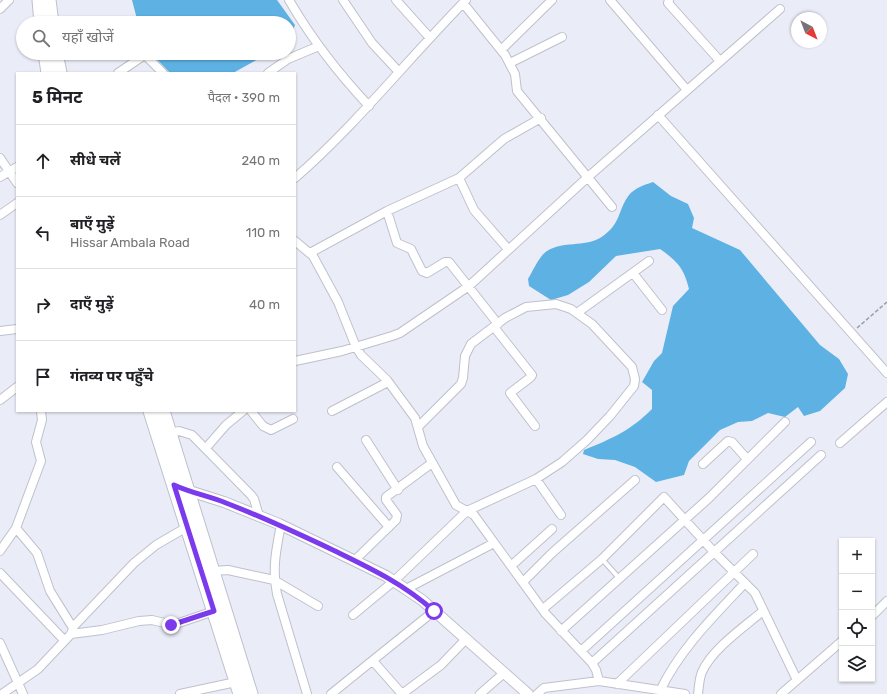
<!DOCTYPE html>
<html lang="hi">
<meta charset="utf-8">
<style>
:root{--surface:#fff;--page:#f6f6f6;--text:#202124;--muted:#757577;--line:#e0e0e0}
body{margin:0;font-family:Rubik,"Noto Sans Devanagari",sans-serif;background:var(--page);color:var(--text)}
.controls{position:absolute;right:12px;bottom:12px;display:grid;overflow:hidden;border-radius:0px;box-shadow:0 1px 3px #0004}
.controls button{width:36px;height:36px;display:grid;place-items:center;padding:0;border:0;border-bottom:1px solid var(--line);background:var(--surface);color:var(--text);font:20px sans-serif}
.compass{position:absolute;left:791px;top:12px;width:36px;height:36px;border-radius:50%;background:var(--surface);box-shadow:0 1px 3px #0004;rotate:138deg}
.stop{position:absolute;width:12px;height:12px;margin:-9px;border:3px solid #7c3aed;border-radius:50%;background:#fff}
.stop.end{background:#7c3aed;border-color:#fff;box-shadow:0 1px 4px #0008}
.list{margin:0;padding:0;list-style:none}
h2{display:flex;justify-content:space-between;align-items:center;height:52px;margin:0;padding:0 16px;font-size:17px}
h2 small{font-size:13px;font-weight:400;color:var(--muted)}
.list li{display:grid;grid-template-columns:26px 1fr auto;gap:12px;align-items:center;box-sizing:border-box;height:72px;padding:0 16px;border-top:1px solid var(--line)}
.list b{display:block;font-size:15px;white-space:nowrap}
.list p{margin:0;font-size:13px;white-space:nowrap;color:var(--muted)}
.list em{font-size:13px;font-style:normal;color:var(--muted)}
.icon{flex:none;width:22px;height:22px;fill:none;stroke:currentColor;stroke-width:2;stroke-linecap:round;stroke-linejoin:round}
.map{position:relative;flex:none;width:887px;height:694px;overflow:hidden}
.search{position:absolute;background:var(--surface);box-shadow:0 1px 3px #0004;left:16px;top:16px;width:280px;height:44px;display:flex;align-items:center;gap:10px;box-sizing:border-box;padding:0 14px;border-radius:22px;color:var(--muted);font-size:15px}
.panel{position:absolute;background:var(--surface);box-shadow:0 1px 3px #0004;left:16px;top:72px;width:280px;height:340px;border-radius:0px}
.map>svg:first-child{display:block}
.water{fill:#5db1e3}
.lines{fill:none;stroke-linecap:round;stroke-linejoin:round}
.service-casing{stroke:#bec1cb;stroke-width:6}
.minor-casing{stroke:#bec1cb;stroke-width:10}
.tertiary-casing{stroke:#bec1cb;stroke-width:12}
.primary-casing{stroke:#bec1cb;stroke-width:15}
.path{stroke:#9c9ea7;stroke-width:1.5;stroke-dasharray:4 2;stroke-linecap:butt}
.service{stroke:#fff;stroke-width:4}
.minor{stroke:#fff;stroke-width:8}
.tertiary{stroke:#fff;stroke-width:10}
.primary{stroke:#fff;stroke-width:13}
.route{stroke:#7c3aed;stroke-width:5}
</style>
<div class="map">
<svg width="887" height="694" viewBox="0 0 887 694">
<rect width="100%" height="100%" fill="#eaedf8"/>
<path class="water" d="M132,0H277L295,25L289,41V23H138Z
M151,53H269L233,73H170Z
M653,182L671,196L688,204L694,218L692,228L740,250L820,345L839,359L848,374L845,388L820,411L804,416L798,407L785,417L768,413L752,421L738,422L720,430L689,461L684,475L656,482L635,467L615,460L598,459L583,454L584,450C613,438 630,431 652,409V390L642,382L654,361L662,353L673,306L689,289C684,268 677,261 660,249L616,256L589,282L568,295L551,300L529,286L528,279C533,271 539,256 547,251C563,241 584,247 600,238C622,224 617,211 629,195C635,188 644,185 653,182Z"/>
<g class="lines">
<g class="service-casing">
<path id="service" d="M602,559L619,578"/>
</g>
<g class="minor-casing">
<path id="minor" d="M289,0C311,38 339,74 369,106
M343,0L372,43L399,72
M396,0L430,38
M610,0L687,90
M669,0L668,3L720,61
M463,3L505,55L515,74L517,91L612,207
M0,9L9,0
M501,50L552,0
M510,63L562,37
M118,73L143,56L147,57L163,73
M268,73L288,59L319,46
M658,115L887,373
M0,158L17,183
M0,177L17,167
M295,178C357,124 408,59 466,0
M459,178L474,210L508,249
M387,211L397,243L411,249L422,271L427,273L445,262H449L498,324
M0,215L17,203
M295,241L313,256L338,302L356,347L361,355L387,380L415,418L423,446L456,505L474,515L545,613L592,663L596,670L599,681
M310,253L387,211L459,178L504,139L541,118
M633,273L662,310
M577,313L649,261
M494,327L532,375L531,377L510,393L535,426
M0,331L17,329
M295,361L342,351L392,336L400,333L469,286L588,177L780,9
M0,400L17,387
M251,411L263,426L271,430L293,419
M332,411L388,382
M171,433L179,431L192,435L251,495L254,499L259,516
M366,440L398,490
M840,443L887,402
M206,448L226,425L243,411
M703,464L728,441L732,442L747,459
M337,467L389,527
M536,479L561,515
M281,525C276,549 272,570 277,594L307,694
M16,528L37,553L50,591L73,628
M0,551L16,528L41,461L36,442L42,420L41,411
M354,561L396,520L397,515L386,500V497L432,463
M511,566L552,529
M213,571L228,570L274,580L318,606
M0,573L64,640
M523,582L552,553L635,480
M406,589L494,543
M543,609L602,559L664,497L714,552L755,593L797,680
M353,615L394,581L467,511L536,479L562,462L587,440L610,416L634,386L635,379L632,367L592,324L571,309L556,304L526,307L505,318L471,344L465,356L463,378L461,384L419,426
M872,616L887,601
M561,631L709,498L785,422
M71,634L102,630L139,621L152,620L173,625L214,611
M0,643L23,694
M581,651L811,442
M373,661L402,694
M592,663L821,455
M617,684L753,554
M660,691C680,649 714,616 745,583
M2,694L38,669L71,634L74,626L134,563L156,545L187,527
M180,694L236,682
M331,694L434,611
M402,694L441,665L466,639
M480,694L504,673
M537,694L544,688L599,681L685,694
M698,694C699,687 699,679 702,672C712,649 744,627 763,611
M781,694L842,641"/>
</g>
<g class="tertiary-casing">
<path id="tertiary" d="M183,489L224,502L279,524L386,576L422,600L528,694"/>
</g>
<g class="primary-casing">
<path id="primary" d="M39,0L41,23
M49,0L52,23
M45,53L48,73
M56,53L60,73
M150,411L240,694
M163,411L251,694"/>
</g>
<path class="path" d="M857,328L887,302"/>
<use href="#service" class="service"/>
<use href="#minor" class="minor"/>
<use href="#tertiary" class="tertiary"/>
<use href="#primary" class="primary"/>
</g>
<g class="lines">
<path class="route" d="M171,625L214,611L174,485C191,493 209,496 226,503C263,517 299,534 335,551C370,568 404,584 434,611"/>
</g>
</svg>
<div class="controls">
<button>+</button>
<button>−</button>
<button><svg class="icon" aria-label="locate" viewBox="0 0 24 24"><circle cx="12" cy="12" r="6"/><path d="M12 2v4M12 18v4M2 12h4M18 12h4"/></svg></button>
<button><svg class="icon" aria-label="layers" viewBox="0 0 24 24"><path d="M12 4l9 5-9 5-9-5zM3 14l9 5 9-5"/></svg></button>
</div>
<svg class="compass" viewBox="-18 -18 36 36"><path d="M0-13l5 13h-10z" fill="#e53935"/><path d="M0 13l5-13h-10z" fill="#757577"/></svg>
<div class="stop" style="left:434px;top:611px"></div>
<div class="stop end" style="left:171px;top:625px"></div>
<div class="search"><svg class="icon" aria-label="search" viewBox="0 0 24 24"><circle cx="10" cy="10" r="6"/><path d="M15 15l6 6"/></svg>यहाँ खोजें</div>
<section class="panel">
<h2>5 मिनट<small>पैदल · 390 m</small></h2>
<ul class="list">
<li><svg class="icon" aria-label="ahead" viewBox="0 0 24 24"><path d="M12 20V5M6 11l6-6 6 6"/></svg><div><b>सीधे चलें</b></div><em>240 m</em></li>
<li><svg class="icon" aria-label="left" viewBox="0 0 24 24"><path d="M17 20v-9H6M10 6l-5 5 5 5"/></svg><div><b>बाएँ मुड़ें</b><p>Hissar Ambala Road</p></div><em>110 m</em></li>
<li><svg class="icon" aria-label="right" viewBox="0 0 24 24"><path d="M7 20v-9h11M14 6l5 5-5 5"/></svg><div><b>दाएँ मुड़ें</b></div><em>40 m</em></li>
<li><svg class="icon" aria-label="arrive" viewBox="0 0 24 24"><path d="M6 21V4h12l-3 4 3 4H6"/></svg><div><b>गंतव्य पर पहुँचे</b></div></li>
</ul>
</section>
</div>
